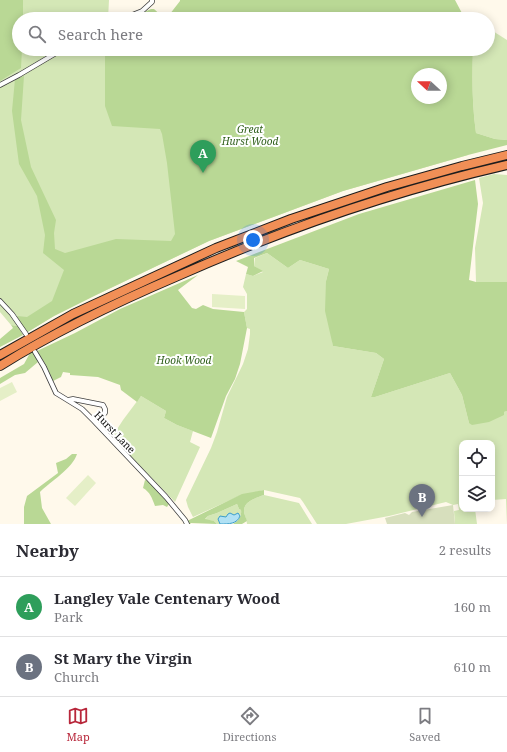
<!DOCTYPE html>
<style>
:root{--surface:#fff;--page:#f7f7f7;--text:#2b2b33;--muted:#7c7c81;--line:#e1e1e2;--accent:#b8273b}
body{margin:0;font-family:"Noto Serif",serif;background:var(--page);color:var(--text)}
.controls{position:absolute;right:12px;bottom:12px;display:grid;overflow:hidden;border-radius:8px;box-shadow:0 2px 10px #0003}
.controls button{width:36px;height:36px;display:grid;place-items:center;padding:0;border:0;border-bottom:1px solid var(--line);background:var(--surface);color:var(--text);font:20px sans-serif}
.compass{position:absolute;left:411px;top:68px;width:36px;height:36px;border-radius:50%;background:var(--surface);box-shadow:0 2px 10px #0003;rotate:291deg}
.you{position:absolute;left:253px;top:240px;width:14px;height:14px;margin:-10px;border:3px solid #fff;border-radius:50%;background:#1a73e8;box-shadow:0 0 0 6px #1a73e833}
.badge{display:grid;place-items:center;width:26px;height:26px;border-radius:50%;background:var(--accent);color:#fff;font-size:13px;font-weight:700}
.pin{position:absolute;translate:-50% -33px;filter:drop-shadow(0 1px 2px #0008)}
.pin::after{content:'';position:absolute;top:21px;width:14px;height:12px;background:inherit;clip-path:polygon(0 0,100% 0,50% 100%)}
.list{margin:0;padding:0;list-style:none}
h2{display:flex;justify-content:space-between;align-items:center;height:52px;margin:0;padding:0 16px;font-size:17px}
h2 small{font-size:13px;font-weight:400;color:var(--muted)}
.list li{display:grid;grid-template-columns:26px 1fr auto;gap:12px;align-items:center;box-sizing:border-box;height:60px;padding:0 16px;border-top:1px solid var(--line)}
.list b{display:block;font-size:15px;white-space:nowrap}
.list p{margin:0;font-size:13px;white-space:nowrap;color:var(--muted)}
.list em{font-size:13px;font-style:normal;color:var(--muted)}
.icon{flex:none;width:22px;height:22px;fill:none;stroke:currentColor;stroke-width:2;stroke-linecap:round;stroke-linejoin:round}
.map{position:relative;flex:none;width:507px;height:524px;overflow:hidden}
.search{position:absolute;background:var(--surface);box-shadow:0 2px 10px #0003;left:12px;right:12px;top:12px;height:44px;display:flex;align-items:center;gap:10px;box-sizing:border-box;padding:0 14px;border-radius:22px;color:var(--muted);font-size:15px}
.sheet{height:172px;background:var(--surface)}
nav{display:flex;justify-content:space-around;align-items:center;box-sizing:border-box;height:56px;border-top:1px solid var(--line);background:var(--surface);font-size:11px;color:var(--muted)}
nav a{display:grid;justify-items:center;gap:2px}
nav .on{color:var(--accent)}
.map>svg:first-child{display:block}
.green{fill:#d4e7b6;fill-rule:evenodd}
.forest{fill:#b9d895;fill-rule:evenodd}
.cemetery{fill:#d7dfbd}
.pitch{fill:#e5efc7}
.water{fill:#b1e1f4;stroke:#3a9dca}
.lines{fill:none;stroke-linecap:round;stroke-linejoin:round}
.street-casing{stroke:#3f3f3f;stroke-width:5.5}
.highway-casing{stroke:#1d1d1d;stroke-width:10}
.street{stroke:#fff;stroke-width:4}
.highway{stroke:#f18f56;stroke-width:8}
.labels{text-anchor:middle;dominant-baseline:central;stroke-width:4;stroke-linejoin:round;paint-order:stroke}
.park-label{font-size:10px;font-style:italic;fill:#32611e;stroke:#fff}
.street-label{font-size:10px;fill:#0c0c0c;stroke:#fff}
</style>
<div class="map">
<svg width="507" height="524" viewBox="0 0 507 524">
<rect width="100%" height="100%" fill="#fff9eb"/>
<path class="green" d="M0,0H109L108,19H19V49H463L468,155L343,191L209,241L94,296L54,316L26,333L17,316L0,298ZM417,74H441V98H417Z
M488,28L507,40V140L495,139L476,133C472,105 472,77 473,49H488Z
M494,174L507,175V282H476L475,248L483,203L479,178Z
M267,253L288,268L300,260L329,269L326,281L333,346L376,353L384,359L371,397H375L450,373L462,395L469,423L507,411V524L506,499L492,500V443H462V509H475L477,524H455L454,511L459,510L458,504L453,505L446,502L389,516L346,524H317L303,502L300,498L264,490L239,496L193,517L188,507L186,500L211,448L217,432L227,397L243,364L248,349L250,334V329L247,328L244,312L247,309V294L243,287L246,274L253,276L263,272L254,266L255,258Z
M0,304L9,312L18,326L11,325L0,312Z
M141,396L166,411L164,418L177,425L193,431L190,442L200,447L175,502L112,437L123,420Z
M264,495L299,503L312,524H247C247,520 244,515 244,511C244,501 256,498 264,495Z
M237,504L239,509L241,510V514L240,516L238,513L233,515L230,514H228L226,517L218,519L220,524H217L214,521L205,520L208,516L217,513Z"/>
<path class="forest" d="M0,0H23V19H19V49H22L21,68L0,81Z
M180,0H455L464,17L467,19H166L180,1Z
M151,9H154L165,19H128Z
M105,49H473C472,77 472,105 476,133L495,139L507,140V145L468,155L343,191L209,241L94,296L54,316L26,333L17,316L27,317L52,301L64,270L43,253L45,235L37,196L19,164L12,111L15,79L24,76L21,120L31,167L56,220L54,233L55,249L65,253L116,239L171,241L175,234L167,163L162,134L160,129L112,126L105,106ZM417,74H441V98H417Z
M475,180L478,204L469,280L476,282H507V411L504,412V415L489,422L472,425L469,423L462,395L450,373L375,397H371L384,359L376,353L333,346L325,311L326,281L329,269L300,260L288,268L267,253L254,258V266L263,271L253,276L246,274L248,267L236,261L359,214Z
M198,275L178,290L192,308L196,309L203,305L213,309L244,312L247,328L240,364L235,379L226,396L211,438L177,425L164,418L166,411L141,396L137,402L121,390L120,385L98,377L70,375V373L63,372L61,377L53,381L46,365L37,351L75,333L120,309Z
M11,325L18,326L23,335L0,347V339L13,328Z
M33,352L38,362L25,373L15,375L0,384V378L24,364L30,353Z
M72,454H77C73,468 50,482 40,492L42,508L51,524H24V507L27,496L58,473L56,463L66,459Z
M145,480L148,481L169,504L167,507L163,505L155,506C152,498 150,492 143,488Z
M264,490V495C256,498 244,501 244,511C244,514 246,518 247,521L242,524H233C238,521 242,517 241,510L239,509L237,504L217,513L208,516L205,519L214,521L217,524L191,523L190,524H188L187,521L242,494Z"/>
<path class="cemetery" d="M453,505L455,524H387L385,518L405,513L409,515L412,512Z"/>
<path class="pitch" d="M212,294L245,296V309L212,307Z
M12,382L17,392L0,401V388Z
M88,475L96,483L75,506L66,498Z"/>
<path class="water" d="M230,513L234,515L238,513L240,516C237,524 229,524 220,524L218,519L220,516L226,517L228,514Z"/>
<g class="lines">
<g class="street-casing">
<path id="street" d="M122,19L142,11L152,2V0
M0,85L19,75L63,49
M0,301L12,314L26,334
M35,352L44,367L56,393L82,409L94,421L166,497L185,520L187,524
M68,400L73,399L103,405L105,409V413L95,422"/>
</g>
<g class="highway-casing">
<path id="highway" d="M0,355L73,314L216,248L291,219L387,187L462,166L507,155
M0,366C56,331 117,302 178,276C284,229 394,191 507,165"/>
</g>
<use href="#street" class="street"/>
<use href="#highway" class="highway"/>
</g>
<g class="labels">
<g class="park-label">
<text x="250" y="129">Great<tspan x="250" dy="12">Hurst Wood</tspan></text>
<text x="184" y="360">Hook Wood</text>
</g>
<g class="street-label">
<text transform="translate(115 432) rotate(46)">Hurst Lane</text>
</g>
</g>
</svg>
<div class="controls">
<button><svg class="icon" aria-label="locate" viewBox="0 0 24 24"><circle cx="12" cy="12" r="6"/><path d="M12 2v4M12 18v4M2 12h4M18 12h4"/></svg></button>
<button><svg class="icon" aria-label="layers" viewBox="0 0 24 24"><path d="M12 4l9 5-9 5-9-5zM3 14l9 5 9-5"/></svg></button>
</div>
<svg class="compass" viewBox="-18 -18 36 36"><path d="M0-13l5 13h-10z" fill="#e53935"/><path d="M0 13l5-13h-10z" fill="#7c7c81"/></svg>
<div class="you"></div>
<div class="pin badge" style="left:203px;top:173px;background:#2e9e5b">A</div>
<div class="pin badge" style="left:422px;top:517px;background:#6b7280">B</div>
<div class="search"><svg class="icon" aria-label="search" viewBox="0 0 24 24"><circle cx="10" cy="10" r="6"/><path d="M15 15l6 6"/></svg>Search here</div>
</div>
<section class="sheet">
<h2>Nearby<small>2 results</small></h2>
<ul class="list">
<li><span class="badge" style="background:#2e9e5b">A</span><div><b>Langley Vale Centenary Wood</b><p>Park</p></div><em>160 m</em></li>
<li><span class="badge" style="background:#6b7280">B</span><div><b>St Mary the Virgin</b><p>Church</p></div><em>610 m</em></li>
</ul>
</section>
<nav>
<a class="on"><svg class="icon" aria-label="map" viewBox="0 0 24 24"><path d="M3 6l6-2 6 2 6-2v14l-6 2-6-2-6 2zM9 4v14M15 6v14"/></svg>Map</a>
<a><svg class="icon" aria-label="directions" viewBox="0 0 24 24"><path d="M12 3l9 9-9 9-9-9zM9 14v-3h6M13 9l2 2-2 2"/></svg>Directions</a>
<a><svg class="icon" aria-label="saved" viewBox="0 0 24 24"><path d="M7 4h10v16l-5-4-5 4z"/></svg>Saved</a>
</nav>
